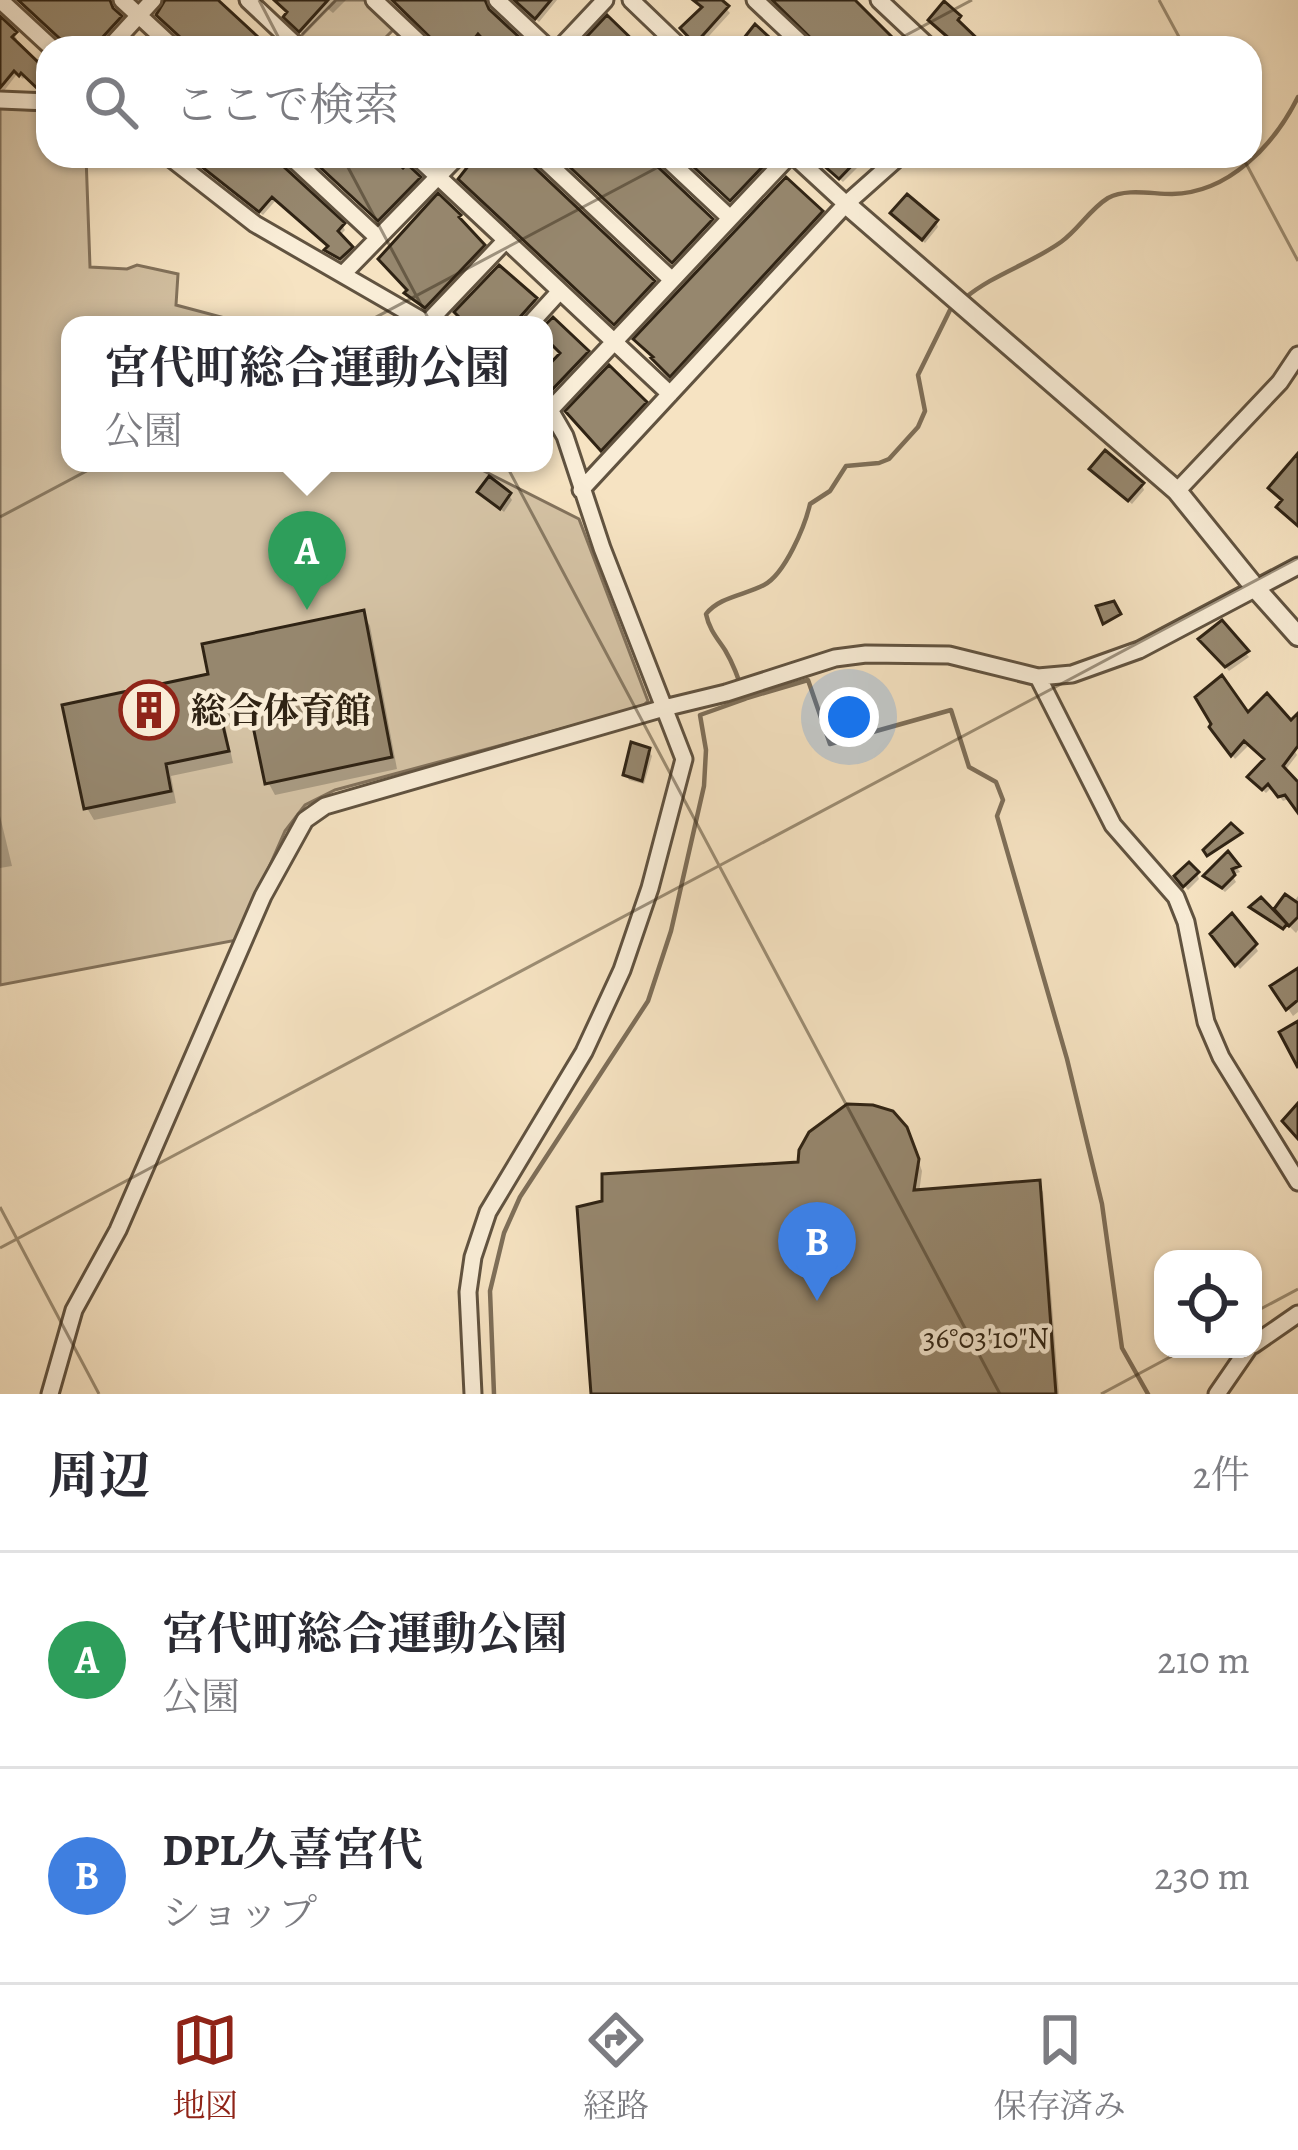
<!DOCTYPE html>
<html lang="ja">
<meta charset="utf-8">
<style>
:root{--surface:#fff;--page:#f7f7f7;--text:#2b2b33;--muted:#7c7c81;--line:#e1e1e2;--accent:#8f2418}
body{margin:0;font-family:Alegreya,"Noto Serif JP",serif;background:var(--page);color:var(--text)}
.controls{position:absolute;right:36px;bottom:36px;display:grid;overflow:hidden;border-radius:24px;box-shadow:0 3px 9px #0004}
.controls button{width:108px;height:108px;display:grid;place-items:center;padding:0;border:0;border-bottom:3px solid var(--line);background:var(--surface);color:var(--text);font:60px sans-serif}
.you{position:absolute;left:849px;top:717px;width:42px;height:42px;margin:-30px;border:9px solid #fff;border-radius:50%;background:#1a73e8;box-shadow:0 0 0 18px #1a73e833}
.badge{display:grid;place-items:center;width:78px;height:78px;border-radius:50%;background:var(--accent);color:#fff;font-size:39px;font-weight:700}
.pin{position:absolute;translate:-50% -99px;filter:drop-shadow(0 3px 6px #0008)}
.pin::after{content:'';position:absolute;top:63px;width:42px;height:36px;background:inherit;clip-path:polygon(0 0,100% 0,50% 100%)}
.popup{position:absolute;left:61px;top:316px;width:492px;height:156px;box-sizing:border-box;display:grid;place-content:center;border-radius:24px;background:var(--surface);filter:drop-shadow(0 3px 9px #0005);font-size:39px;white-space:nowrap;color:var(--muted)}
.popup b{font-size:45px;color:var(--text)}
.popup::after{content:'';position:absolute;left:50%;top:100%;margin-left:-24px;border:24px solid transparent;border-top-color:var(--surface)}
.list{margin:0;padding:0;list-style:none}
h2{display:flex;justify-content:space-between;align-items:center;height:156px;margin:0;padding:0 48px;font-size:51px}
h2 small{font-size:39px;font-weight:400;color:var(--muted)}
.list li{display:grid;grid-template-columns:78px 1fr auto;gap:36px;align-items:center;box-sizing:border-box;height:216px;padding:0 48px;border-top:3px solid var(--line)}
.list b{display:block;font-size:45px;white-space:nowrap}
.list p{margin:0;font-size:39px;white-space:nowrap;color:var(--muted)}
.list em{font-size:39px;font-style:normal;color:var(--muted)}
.icon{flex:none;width:66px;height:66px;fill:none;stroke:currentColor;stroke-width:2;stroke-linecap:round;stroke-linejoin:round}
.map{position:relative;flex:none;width:1298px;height:1394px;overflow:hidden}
.search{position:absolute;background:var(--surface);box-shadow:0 3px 9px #0004;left:36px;right:36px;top:36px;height:132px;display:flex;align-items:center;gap:30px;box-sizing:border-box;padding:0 42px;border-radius:36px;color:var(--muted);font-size:45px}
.sheet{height:588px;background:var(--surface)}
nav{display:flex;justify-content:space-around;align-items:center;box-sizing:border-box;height:168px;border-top:3px solid var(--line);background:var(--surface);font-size:33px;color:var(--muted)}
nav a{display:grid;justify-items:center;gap:6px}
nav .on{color:var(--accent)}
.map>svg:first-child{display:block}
.green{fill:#d4c2a4;stroke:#82725c;stroke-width:3}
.shadow{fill:#0003}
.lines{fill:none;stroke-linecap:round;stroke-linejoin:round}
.stream{stroke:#7e6f59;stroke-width:4.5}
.building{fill:#96876e;stroke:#2f2314;stroke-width:3}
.minor-casing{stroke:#615340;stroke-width:21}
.tertiary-casing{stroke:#615340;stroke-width:24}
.minor{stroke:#f9edd7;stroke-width:15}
.tertiary{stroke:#f9edd7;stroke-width:18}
.ticks{fill:none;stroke:#2f2314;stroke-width:3;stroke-opacity:0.45}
.labels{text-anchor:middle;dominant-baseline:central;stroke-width:9;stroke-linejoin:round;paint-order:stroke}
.poi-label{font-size:36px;font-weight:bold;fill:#2f2314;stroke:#f9edd7;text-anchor:start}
.ticks-label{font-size:30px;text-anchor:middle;fill:#2f2314;stroke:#f9edd7;stroke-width:9;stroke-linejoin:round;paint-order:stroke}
</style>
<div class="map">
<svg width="1298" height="1394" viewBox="0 0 1298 1394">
<rect width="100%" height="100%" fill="#f6e3c2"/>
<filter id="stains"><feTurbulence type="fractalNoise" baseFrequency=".00167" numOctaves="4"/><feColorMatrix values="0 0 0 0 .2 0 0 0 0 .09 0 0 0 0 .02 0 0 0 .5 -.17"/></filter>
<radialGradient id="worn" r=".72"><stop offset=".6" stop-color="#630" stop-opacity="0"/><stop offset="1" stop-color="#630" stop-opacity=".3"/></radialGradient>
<path class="green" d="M336,0H368L396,27L375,48H314L301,36Z
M0,108L48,111V156H86L90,267L127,269L137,265L178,274L176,305L229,319L228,325H70V463H468L579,519L648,701L642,707L335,790L305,805L285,831L237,940L0,985Z"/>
<path class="shadow" d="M18,0H93L102,9L111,0L112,10L122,23L101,48H66L65,43Z
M274,0H346L333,13L328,9L303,35L290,22L289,14Z
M392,0H489L487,10L516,39L519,48H443Z
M515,0H557L539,22Z
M695,0H718L730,13L699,47L687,34L704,9Z
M0,20L14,34L17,39L13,42L38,66L48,60V94L25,76L23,79L17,74L4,91L0,88Z
M140,37L152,48H129Z
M187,156H263L342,225L345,230L339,237L353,254L344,263L331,255L328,251L330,248L276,200L263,215Z
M308,156H383L418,179L421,184L382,224Z
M480,156H532L530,167L653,283L656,288L618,328L464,184Z
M558,156H656L653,167L714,226L676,266Z
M682,156H758L769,168L734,205Z
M814,156H873L868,161L866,159L843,182Z
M821,213L824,218L674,380L658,364Z
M459,217L485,252L429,312L408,294Z
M897,219L936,222L938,227L925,243Z
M535,300L538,305L521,325H468L461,318Z
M553,321L589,358L552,398L544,396V375L562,355L544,334Z
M644,403L647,409L605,454L572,417Z
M1096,474L1142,485L1144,490L1132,504Z
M480,492L509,495L512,500L504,512Z
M363,613L370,626L397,769L275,795L268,782L255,719L225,725L233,763L171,776L176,803L94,820L87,808L212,677Z
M1221,624L1249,657L1229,671L1204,644Z
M1247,716L1290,725L1298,723V745L1293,748L1297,755L1284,772L1298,787V809L1291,798L1283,801L1272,787L1266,793L1254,782L1267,761L1249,745L1235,759L1216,733Z
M649,751L652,756L644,784L629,780L626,774Z
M0,816L12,866L0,868Z
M1228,855L1240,872L1232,875L1236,882L1225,892L1206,876Z
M1197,874L1199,879L1188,890L1181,882Z
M1298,896V930L1296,933L1288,925L1285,929L1253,908L1285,927L1287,925L1277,909L1293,903Z
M1217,940L1255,946L1258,951L1240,969Z
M1298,971V1012L1293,1016L1279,995Z
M911,1140L922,1171L919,1193L1038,1183L1043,1192L1059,1394H594L801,1164Z"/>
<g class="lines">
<path class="stream" d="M965,298C994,274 1030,264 1061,242C1078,230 1090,209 1108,198C1127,188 1151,194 1172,194C1229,193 1274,145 1298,97
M747,698L808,680L830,744L951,710L969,767L996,782L1003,800L997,816L1067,1059L1102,1204L1122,1348L1148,1394
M494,1394L490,1291L504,1233L520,1197L648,1001L671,931L704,786L706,750L700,715L745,699C740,682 734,665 725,650C717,638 709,629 706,614C719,597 745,595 764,585C785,574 805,526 810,504L830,491L846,466L879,463L889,459L918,427L925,411L918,375L950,310L956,306"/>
</g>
<path class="building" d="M18,0H110L113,8L122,16L100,40L97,48H64L60,39Z
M165,0H218L270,48H186L182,39L156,15Z
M274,0H328L299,32L283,17L287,12Z
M392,0H485L489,9L519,37L516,41L524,48H491L478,34L467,48H441Z
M514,0H551L535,19Z
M693,0H722L729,6L695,44L680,28L702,7Z
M772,0H855L891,36L879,48H821Z
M944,1L961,16L958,20L987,48H944L951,40L928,20Z
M607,15L641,48H576Z
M0,16L17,32L12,37L38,62L43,56L48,59V90H39L21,73L19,76L14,71L0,88Z
M755,24L781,48H736Z
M188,156H278L282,165L345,223L338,231L353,247L340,259L324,250L328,246L272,197L259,212Z
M308,156H390L403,168L407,164L421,177L378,221Z
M476,156H528L532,165L655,281L614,325L458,179Z
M558,156H652L656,165L713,219L672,263Z
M682,156H763L768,161L730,201Z
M813,156H861L839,179Z
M786,177L823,211L670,377L651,358L653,357L633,339Z
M438,193L461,215L459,217L485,245L425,308L404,293L407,290L378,259Z
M907,194L938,220L922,240L890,213Z
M499,265L537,298L520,317L517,325H467L454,312Z
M553,317L589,351L548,394L544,393V370L560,353L544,337V326Z
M609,365L647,402L601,451L565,411Z
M1105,450L1144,483L1128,501L1089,469Z
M1298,453V526L1276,507L1282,500L1268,488Z
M489,476L511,493L500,509L477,492Z
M1114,601L1121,614L1103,624L1096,606Z
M364,610L392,757L265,784L249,707L220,713L229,751L166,764L171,791L84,809L62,705L208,674L202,644Z
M1222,620L1249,651L1225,667L1198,639Z
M1222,675L1248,712L1267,693L1291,720L1298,713V746L1283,766L1298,782V813L1285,795L1278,797L1268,784L1262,790L1247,777L1264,759L1244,741L1231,756L1209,727L1211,724L1195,697Z
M631,742L650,748L642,781L623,775Z
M1231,823L1242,833L1207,856L1203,850Z
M1228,851L1240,866L1232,869L1235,875L1222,888L1203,876Z
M1189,862L1199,872L1183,887L1174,876Z
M1285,894L1298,903V917L1289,926L1274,909Z
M1261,897L1287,924L1283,929L1249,907Z
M1232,913L1257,944L1235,966L1210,934Z
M1298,968V1000L1286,1010L1270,986Z
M1298,1021V1068L1279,1032Z
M1298,1103V1139L1282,1121Z
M847,1104L873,1105L893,1111L907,1127L919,1159L914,1190L1040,1180L1056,1394H591L577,1207L602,1201V1174L798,1162L799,1150L809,1132Z"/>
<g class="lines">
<g class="minor-casing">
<path id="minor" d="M0,0L52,48
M122,0L174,48
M248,0L299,48
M374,0L425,48
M497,0L548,48
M631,0L681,48
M755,0L806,48
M879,0L930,48
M109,48L153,0
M560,48L605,0
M0,100L48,102
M168,156L255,224L430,325
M290,156L377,237
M416,156L670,394
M540,156L672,280
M664,156L730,218
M794,156L846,204
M343,274L458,156
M427,323L506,240
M529,325L560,291
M550,410L789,156
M581,490L846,204L900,156
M1177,491L1280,382L1298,355
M1038,677L1113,825L1176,897L1186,922L1206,1022L1221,1057L1298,1182
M1253,1345L1298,1314
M50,1394L74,1310L118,1230L263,896L305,820L325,806L664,708L726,693L835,658L866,654L949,655L1038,677L1072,674L1139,650L1298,566
M473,1394L468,1292L473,1257L488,1212L584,1052L622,970L650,888L684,759L602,548L565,436L550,410L544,405
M1217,1394L1248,1349"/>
</g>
<g class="tertiary-casing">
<path id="tertiary" d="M846,204L1177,491L1257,590L1298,636"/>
</g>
<use href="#minor" class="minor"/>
<use href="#tertiary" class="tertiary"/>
</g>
<path class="ticks" d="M259,0L284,48M1159,0L1185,48M882,48L972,0M342,156L1000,1394M1242,156L1298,261M0,517L679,156M0,1207L99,1394M0,1248L1298,558M1253,1313L1298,1289M1101,1394L1185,1349"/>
<defs>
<g id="building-ring" transform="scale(3)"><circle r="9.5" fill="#f9edd7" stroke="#8f2418" stroke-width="1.5"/><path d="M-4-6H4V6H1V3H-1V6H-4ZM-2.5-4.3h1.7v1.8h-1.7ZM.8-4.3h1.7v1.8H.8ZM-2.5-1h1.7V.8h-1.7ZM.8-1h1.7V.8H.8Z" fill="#8f2418"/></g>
</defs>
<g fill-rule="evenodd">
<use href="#building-ring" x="149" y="710"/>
</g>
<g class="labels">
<g class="poi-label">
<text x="191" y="710">総合体育館</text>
</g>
</g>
<g class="ticks-label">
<text x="986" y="1348">36°03'10"N</text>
</g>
<rect width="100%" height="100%" filter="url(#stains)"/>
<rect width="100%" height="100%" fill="url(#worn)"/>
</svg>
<div class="controls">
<button><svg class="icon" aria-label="locate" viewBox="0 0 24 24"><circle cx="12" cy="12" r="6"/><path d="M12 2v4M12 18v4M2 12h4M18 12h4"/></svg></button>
</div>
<div class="you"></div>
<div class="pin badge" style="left:307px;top:610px;background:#2e9e5b">A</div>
<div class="popup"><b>宮代町総合運動公園</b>公園</div>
<div class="pin badge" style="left:817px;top:1301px;background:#3f7fe0">B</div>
<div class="search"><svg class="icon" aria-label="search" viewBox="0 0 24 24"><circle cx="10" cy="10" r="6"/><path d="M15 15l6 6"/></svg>ここで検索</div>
</div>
<section class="sheet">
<h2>周辺<small>2件</small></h2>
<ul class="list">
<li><span class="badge" style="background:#2e9e5b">A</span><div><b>宮代町総合運動公園</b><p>公園</p></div><em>210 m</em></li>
<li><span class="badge" style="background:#3f7fe0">B</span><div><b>DPL久喜宮代</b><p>ショップ</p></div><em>230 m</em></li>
</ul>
</section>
<nav>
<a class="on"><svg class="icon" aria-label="map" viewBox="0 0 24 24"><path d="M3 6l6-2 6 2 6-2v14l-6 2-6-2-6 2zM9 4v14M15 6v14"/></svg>地図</a>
<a><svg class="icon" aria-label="directions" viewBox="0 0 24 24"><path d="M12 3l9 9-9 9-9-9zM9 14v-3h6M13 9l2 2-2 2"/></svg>経路</a>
<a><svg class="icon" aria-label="saved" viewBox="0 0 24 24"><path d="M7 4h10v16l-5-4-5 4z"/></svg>保存済み</a>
</nav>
